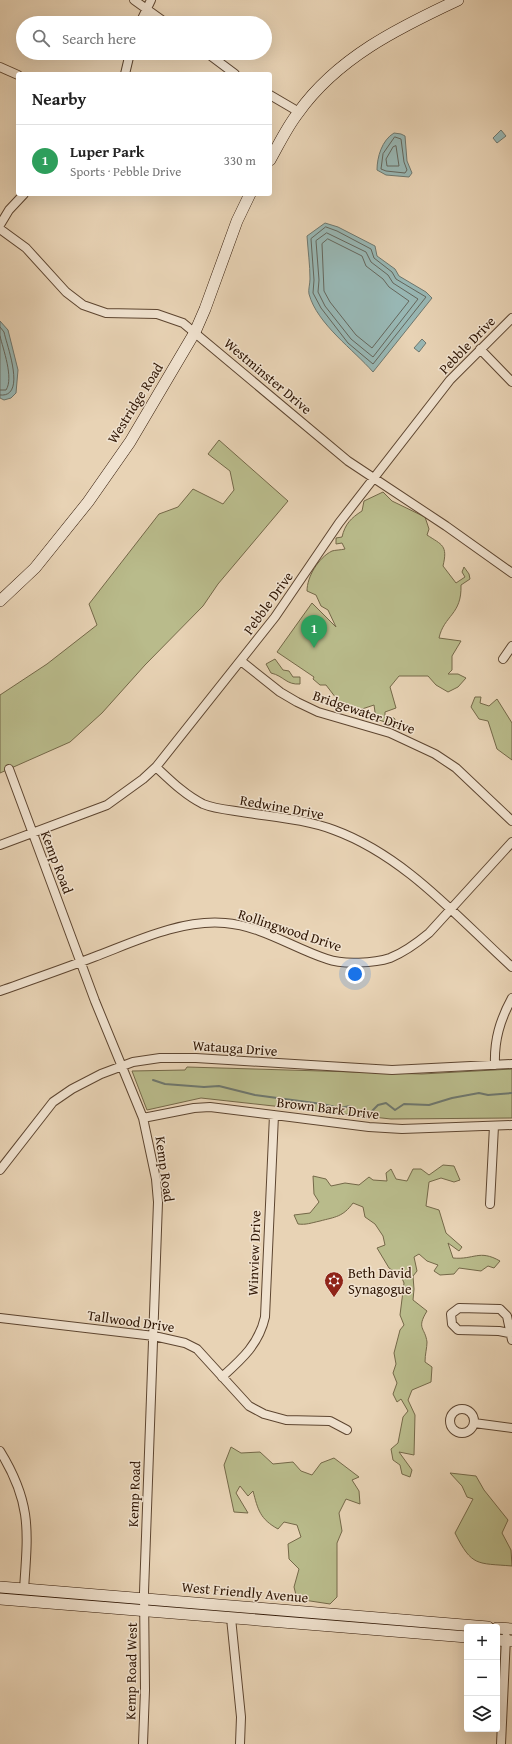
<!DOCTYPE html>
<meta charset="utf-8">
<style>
:root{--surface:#fff;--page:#f6f6f6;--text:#222;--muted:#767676;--line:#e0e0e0;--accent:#b45309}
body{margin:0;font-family:"Gentium Book Plus",serif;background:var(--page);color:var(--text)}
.controls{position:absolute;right:12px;bottom:12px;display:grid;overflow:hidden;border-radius:4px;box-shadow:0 4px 16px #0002}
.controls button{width:36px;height:36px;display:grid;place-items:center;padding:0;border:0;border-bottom:1px solid var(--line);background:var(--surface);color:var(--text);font:20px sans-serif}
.you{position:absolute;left:355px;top:974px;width:14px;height:14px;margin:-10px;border:3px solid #fff;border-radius:50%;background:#1a73e8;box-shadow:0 0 0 6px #1a73e833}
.badge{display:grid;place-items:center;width:26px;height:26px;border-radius:50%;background:var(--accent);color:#fff;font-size:13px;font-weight:700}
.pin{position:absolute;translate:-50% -33px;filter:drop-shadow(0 1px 2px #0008)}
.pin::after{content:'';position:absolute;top:21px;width:14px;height:12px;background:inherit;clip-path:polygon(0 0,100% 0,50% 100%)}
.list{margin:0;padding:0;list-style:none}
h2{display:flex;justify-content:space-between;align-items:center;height:52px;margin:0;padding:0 16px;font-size:17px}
h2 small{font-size:13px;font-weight:400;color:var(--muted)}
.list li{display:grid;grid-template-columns:26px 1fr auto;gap:12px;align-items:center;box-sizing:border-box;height:72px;padding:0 16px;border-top:1px solid var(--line)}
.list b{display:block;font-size:15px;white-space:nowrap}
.list p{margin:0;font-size:13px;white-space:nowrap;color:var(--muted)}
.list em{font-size:13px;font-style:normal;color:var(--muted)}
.icon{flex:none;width:22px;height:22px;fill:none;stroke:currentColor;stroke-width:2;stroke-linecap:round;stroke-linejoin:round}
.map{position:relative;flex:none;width:512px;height:1744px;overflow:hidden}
.search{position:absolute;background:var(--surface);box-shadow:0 4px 16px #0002;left:16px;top:16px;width:256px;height:44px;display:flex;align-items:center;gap:10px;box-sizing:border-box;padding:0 14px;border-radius:22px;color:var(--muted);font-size:15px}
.panel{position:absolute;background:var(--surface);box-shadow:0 4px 16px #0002;left:16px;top:72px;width:256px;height:124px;border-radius:4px}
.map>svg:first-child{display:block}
.green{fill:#b9bb8b;stroke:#746848}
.water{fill:#98b7b4;stroke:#6e776e}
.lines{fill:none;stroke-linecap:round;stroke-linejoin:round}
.shore{stroke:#64665c;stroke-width:1}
.stream{stroke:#6e776e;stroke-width:2}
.street-casing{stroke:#5d4530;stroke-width:10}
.secondary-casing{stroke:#2f1604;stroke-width:12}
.street{stroke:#f0e2cf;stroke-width:8}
.secondary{stroke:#f0e2cf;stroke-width:11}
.labels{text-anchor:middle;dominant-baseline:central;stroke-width:3;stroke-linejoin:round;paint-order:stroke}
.street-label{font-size:14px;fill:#2f1604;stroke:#f0e2cf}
.poi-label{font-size:14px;fill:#2f1604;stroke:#f0e2cf;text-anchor:start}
</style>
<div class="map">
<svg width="512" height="1744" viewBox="0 0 512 1744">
<rect width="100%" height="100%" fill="#e8d3b5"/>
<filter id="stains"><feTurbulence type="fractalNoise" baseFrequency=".005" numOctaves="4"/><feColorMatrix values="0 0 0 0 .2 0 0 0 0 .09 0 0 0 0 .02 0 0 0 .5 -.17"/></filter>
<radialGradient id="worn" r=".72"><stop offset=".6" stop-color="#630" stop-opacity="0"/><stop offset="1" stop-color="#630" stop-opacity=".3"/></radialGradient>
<path class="green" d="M219,440L288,501L218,584L203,606L145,665L102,713L70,742L0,773V695L47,664L97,625L89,604L159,514L178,507L193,489L223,504L234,490L230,471L208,454Z
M383,492L392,501L425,517L429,529L427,535C442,545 448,545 443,566L456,583L465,577L462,572L464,567L469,574L470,579L461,585C462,615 444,615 439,638L461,641L452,656V670L448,674H458L466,678L458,687L448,692L436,685L428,676H399L390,687L396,708L385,712V718H394L400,727L376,719L374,705L359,710L336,707V698L326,685H320L313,679L314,677L277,652L312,603L336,627L328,610L321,606L316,595L307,591C307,577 318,558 332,551C335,550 341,550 345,549L342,543L336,544V538L342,537C345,524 351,518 362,511L364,501Z
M275,659L283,670L289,671L293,677H300V684C286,685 284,676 271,673L266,664Z
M475,697H481L480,703L489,706L497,699L512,723V760L497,749L488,721L479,719L471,707Z
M187,1067L422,1074L512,1069V1118L391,1119L201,1098L147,1110L132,1071L185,1070Z
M443,1165L454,1166L460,1180L454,1182L441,1178L429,1182L426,1206L439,1210L446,1233L462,1247L459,1251L448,1243L453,1258C474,1260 479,1249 500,1261L494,1268L488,1266L481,1271L459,1268L454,1274L440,1275L434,1271L438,1265L427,1261L419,1254L414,1257L417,1271L413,1276L414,1289L413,1300L427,1311C416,1329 425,1327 427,1342C427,1348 425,1354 425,1362L432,1367L431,1382L412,1390L408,1400L415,1415L414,1455L399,1452L412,1470L410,1477L402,1474L400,1465L393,1460L391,1449L398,1443L403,1417L408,1411L401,1399L397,1402L393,1394L397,1383L393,1373L396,1364L394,1353L400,1330L404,1325L400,1315L404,1283L401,1276L389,1268L377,1248L385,1245L383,1236L375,1224L365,1217L363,1207L353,1203C343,1217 335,1217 320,1221C311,1223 306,1225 298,1224L294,1215L310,1213L319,1202L314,1194L313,1176L326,1179L331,1186L345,1183L359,1185L369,1177L373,1180L387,1181L386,1173L391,1169L396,1179L407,1181L413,1169H421L429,1175Z
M231,1447L241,1453L260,1452L273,1464L293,1462L301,1471L312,1475L321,1463L334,1458L359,1477L352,1480L359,1491L360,1504L346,1499L339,1513L342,1531L337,1543V1597L330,1604L297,1599L294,1587L299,1569L289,1559L288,1544L301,1537L297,1525L284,1522L278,1529C260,1519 258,1510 253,1491L248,1496L240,1486L236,1493L248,1513L234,1512L224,1465Z
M450,1473L476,1476L484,1490L508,1520L502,1533L511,1550L512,1566C477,1563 472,1567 455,1533L473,1499L467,1497L462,1486Z"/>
<path class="water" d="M501,130L506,136L497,143L493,138Z
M394,133L401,134L405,136L407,161L412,173L409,177L386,175L377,170C377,157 382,140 394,133Z
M325,223L338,227L375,246L377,256L395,269L399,276L426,292L432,298L373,372C354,350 317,324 309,294C308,290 310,284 310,279C310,265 308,251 307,236Z
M0,321L8,330L18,370L16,393L11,398L4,400L0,398Z
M422,339L426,343L419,352L414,348Z"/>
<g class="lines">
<path class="shore" d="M395,137L401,139L404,162L407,170L405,173L386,171L381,169L383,154Z
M396,146L399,166H387L386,159L393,147Z
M326,227L337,231L371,249L374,258L392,272L396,279L426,297L373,364L348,343L321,308L313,293L314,280L311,239Z
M327,233L366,252L371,262L388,275L393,283L418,299L373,357L351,339L325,306L318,292L319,280L316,241Z
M328,239L362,256L366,266L383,279L389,287L409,301L372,348L356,335L330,302L324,291L322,244Z
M0,327L4,332C7,346 27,398 0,395
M0,336C3,349 14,378 6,390H0"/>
<path class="stream" d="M153,1080L165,1084L204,1087L219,1086L255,1095L322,1104L340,1108L350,1106L366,1117L378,1105L386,1103L395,1110L404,1104L429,1105L452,1098L479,1093L488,1095L512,1093"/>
<g class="street-casing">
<path id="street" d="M134,0L166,23
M140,23L151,0
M207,53L235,74
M0,67L18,75
M125,74L130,53
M270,95L299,112
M0,225L9,210L24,194
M0,229L26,248L66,292L83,305L106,313L157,314L183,323L348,461L446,526L512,573
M480,349L512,382
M503,659L512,646
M241,661L280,692L297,702L318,712L390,733L435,754L456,768L512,821
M156,767C171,781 185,795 203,804C215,809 229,810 242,812C272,817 305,819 334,830C405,856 457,917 512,967
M9,769L95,1001L143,1118L156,1179L158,1202L144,1592L145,1690L143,1744
M0,845L107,805L143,779L156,767L275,617L339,523L450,380L512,318
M0,991C31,980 63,969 94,957C134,942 181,919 225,923C262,926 293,948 327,959C343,965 375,963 390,958C405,952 417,943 429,933L512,842
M495,1065C494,1040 500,1020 512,998
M143,1118L194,1108L210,1107L369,1127L402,1129L512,1125
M0,1170L53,1102L72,1089L101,1074L133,1062L160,1058H196L392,1070L512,1064
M490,1204L494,1126
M0,1318L154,1336L185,1343L197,1349L249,1406L264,1414L286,1420L330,1421L347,1430
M509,1333L499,1331L458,1330L452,1324L451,1314L459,1308L500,1309L507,1316L512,1340
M222,1377C242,1359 259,1344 265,1317L274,1115
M450 1421a12 12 0 1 1 24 0a12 12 0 1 1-24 0Z
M474,1423L512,1428
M0,1451C32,1503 28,1531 24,1589
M231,1618L241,1717L240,1744
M501,1744L506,1637"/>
</g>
<g class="secondary-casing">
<path id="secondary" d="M270,160C279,144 287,127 298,113C337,58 398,28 458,0
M0,601L35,568L88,502L130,442L195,332L205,309L237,221L250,194
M0,1587L488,1627
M0,1599L467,1637
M497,1628L512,1629
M497,1640L512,1641"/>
</g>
<use href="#street" class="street"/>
<use href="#secondary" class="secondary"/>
</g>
<defs>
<g id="synagogue-pin" transform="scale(1)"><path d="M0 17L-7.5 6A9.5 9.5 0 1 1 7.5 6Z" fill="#8f2418" stroke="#f0e2cf"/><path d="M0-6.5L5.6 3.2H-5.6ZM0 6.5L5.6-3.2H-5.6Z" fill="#fff"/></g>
</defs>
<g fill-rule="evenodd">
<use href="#synagogue-pin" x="334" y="1281"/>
</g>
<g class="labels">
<g class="street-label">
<text transform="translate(467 345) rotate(-46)">Pebble Drive</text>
<text transform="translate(268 376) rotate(40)">Westminster Drive</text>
<text transform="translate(135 403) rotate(-58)">Westridge Road</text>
<text transform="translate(268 603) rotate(-54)">Pebble Drive</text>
<text transform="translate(364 712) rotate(19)">Bridgewater Drive</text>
<text transform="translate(282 807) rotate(10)">Redwine Drive</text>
<text transform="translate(57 862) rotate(69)">Kemp Road</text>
<text transform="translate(290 930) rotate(18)">Rollingwood Drive</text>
<text transform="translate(235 1048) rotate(4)">Watauga Drive</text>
<text transform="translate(328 1108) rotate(7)">Brown Bark Drive</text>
<text transform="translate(165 1169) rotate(82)">Kemp Road</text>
<text transform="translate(254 1253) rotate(-88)">Winview Drive</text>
<text transform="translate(131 1321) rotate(8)">Tallwood Drive</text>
<text transform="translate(134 1494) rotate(-88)">Kemp Road</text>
<text transform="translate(245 1592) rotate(5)">West Friendly Avenue</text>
<text transform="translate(131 1671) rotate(-89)">Kemp Road West</text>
</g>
<g class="poi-label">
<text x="348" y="1273">Beth David<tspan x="348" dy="16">Synagogue</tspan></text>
</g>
</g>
<rect width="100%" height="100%" filter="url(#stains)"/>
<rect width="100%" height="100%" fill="url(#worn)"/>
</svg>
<div class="controls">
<button>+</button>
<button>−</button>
<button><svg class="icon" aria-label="layers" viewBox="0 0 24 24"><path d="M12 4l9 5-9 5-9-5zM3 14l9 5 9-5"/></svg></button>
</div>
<div class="you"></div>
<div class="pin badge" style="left:314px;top:648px;background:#2e9e5b">1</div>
<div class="search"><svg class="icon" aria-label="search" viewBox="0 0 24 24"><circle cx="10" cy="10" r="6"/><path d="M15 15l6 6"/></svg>Search here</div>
<section class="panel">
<h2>Nearby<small></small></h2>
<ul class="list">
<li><span class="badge" style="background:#2e9e5b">1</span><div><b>Luper Park</b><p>Sports · Pebble Drive</p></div><em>330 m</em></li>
</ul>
</section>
</div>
